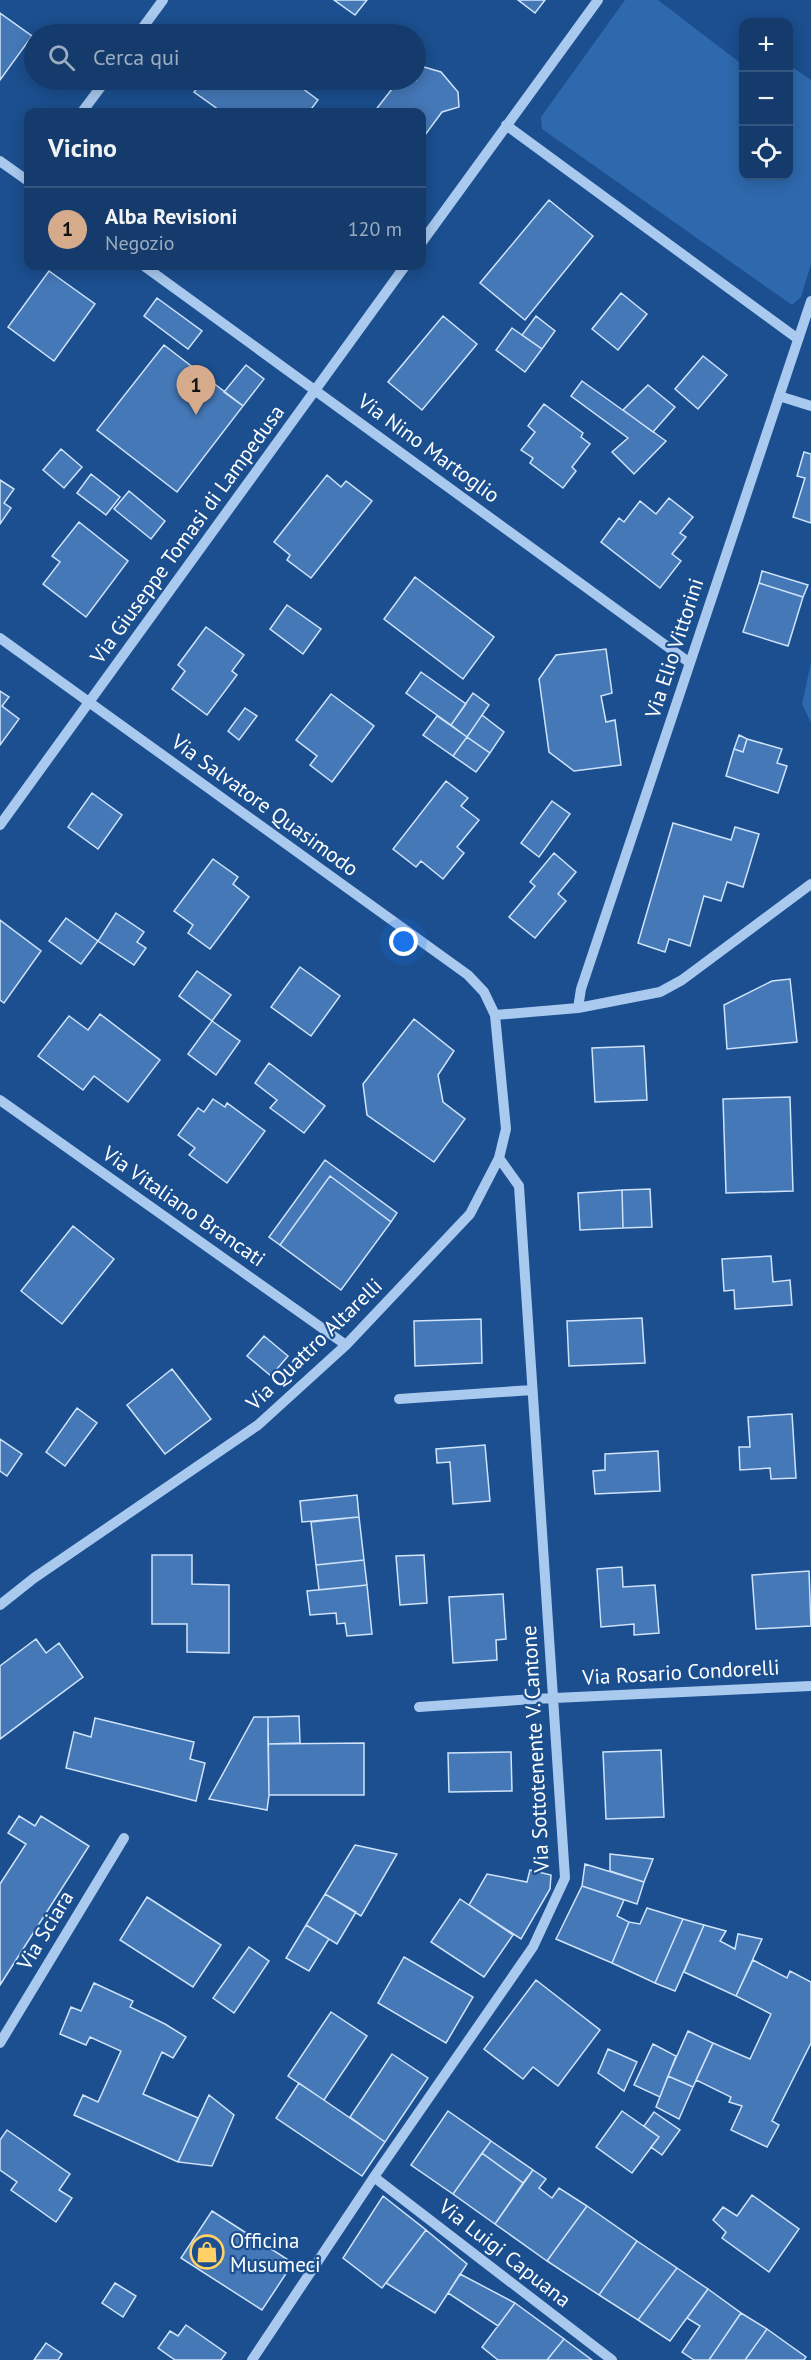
<!DOCTYPE html>
<html lang="it">
<meta charset="utf-8">
<style>
:root{--surface:#143b6b;--page:#1d4271;--text:#f1f3f6;--muted:#9dadc1;--line:#33557e;--accent:#d6ab8b}
body{margin:0;font-family:"PT Sans",sans-serif;background:var(--page);color:var(--text)}
.controls{position:absolute;right:18px;top:18px;display:grid;overflow:hidden;border-radius:12px;box-shadow:0 3px 15px #0003}
.controls button{width:54px;height:54px;display:grid;place-items:center;padding:0;border:0;border-bottom:2px solid var(--line);background:var(--surface);color:var(--text);font:30px sans-serif}
.you{position:absolute;left:404px;top:942px;width:21px;height:21px;margin:-15px;border:4px solid #fff;border-radius:50%;background:#1a73e8;box-shadow:0 0 0 9px #1a73e833}
.badge{display:grid;place-items:center;width:39px;height:39px;border-radius:50%;background:var(--accent);color:#111;font-size:20px;font-weight:700}
.pin{position:absolute;translate:-50% -50px;filter:drop-shadow(0 2px 3px #0008)}
.pin::after{content:'';position:absolute;top:32px;width:21px;height:18px;background:inherit;clip-path:polygon(0 0,100% 0,50% 100%)}
.list{margin:0;padding:0;list-style:none}
h2{display:flex;justify-content:space-between;align-items:center;height:78px;margin:0;padding:0 24px;font-size:26px}
h2 small{font-size:20px;font-weight:400;color:var(--muted)}
.list li{display:grid;grid-template-columns:39px 1fr auto;gap:18px;align-items:center;box-sizing:border-box;height:84px;padding:0 24px;border-top:2px solid var(--line)}
.list b{display:block;font-size:22px;white-space:nowrap}
.list p{margin:0;font-size:20px;white-space:nowrap;color:var(--muted)}
.list em{font-size:20px;font-style:normal;color:var(--muted)}
.icon{flex:none;width:33px;height:33px;fill:none;stroke:currentColor;stroke-width:2;stroke-linecap:round;stroke-linejoin:round}
.map{position:relative;flex:none;width:811px;height:2360px;overflow:hidden}
.search{position:absolute;background:var(--surface);box-shadow:0 3px 15px #0003;left:24px;top:24px;width:402px;height:66px;display:flex;align-items:center;gap:15px;box-sizing:border-box;padding:0 21px;border-radius:33px;color:var(--muted);font-size:22px}
.panel{position:absolute;background:var(--surface);box-shadow:0 3px 15px #0003;left:24px;top:108px;width:402px;height:162px;border-radius:12px}
.map>svg:first-child{display:block}
.green{fill:#2e69ad}
.building{fill:#4478b7;stroke:#cfe3fa;stroke-width:1.5}
.lines{fill:none;stroke-linecap:round;stroke-linejoin:round}
.minor{stroke:#a9c9ee;stroke-width:10}
.labels{text-anchor:middle;dominant-baseline:central;stroke-width:4.5;stroke-linejoin:round;paint-order:stroke}
.street-label{font-size:21px;fill:#fff;stroke:#1b4f8f}
.poi-label{font-size:21px;fill:#fff;stroke:#1b4f8f;text-anchor:start}
</style>
<div class="map">
<svg width="811" height="2360" viewBox="0 0 811 2360">
<rect width="100%" height="100%" fill="#1b4f8f"/>
<path class="green" d="M625,0H658L743,65L744,176H788L789,65L811,80V264L801,297L792,305L542,129L541,117Z
M811,662V723L802,704Z"/>
<path class="building" d="M334,0H367L355,15Z
M518,0H545L535,13Z
M0,13L32,36L0,80Z
M424,67L441,72L458,92L459,107L442,112L422,139V112H374L399,80H416V70Z
M204,80H291L318,100L309,112H222L194,92Z
M549,200L593,236L525,320L480,283Z
M49,271L95,304L54,361L8,327Z
M621,293L647,314L618,350L592,329Z
M157,298L202,331L188,349L144,316Z
M443,316L477,344L422,410L388,382Z
M536,316L555,331L542,349L522,335Z
M512,328L542,349L525,372L496,350Z
M164,345L243,406L177,492L97,430Z
M703,356L727,375L698,409L675,389Z
M246,365L264,379L243,406L224,392Z
M582,381L666,441L634,474L612,452L628,438L571,396Z
M648,385L675,407L653,432L623,410Z
M544,404L583,433L581,437L590,444L572,467L576,471L563,488L530,463L533,458L521,450L535,432L528,426Z
M61,449L82,467L64,488L43,470Z
M804,452L811,454V523L793,517L805,478L797,476Z
M91,474L120,497L106,515L77,493Z
M327,475L341,487L346,481L372,501L311,578L287,560L290,555L274,542Z
M0,480L14,489L4,503L11,508L0,524Z
M129,491L165,521L151,539L114,509Z
M669,498L693,517L680,533L686,537L672,554L681,561L660,588L601,542L619,518L624,522L640,501L656,514Z
M79,522L128,561L86,617L43,584L60,562L52,556Z
M762,571L808,585L803,597L759,583Z
M415,577L494,637L463,679L384,619Z
M759,583L803,597L788,646L743,632Z
M287,605L321,629L303,654L270,629Z
M206,627L244,655L232,671L237,675L207,715L172,689L185,671L178,665Z
M606,649L612,693L601,696L606,722L615,720L621,765L574,771L549,752L539,679L556,655Z
M421,672L466,704L451,725L406,693Z
M0,691L9,697L2,706L19,719L0,745Z
M473,693L489,705L467,737L451,725Z
M331,694L374,726L332,782L310,765L317,756L296,740Z
M245,708L257,716L239,740L228,731Z
M482,715L504,732L490,753L467,737Z
M437,716L467,737L453,756L423,735Z
M739,735L747,739L743,752L734,749Z
M467,737L490,753L476,772L453,756Z
M747,739L782,749L777,763L787,766L778,793L726,776L734,749L743,752Z
M446,781L468,798L461,806L479,820L457,847L464,853L443,879L421,861L416,867L393,849Z
M92,793L122,815L98,849L68,827Z
M552,801L570,814L539,857L521,843Z
M673,823L731,840L735,827L759,834L743,887L727,882L721,901L704,896L690,946L669,939L665,952L638,943Z
M554,853L576,872L558,894L566,901L535,938L509,917L535,886L530,882Z
M213,859L238,877L233,884L249,897L210,949L188,933L193,925L174,911Z
M116,913L144,932L137,942L146,948L134,965L98,941Z
M66,918L98,941L81,964L49,941Z
M0,920L41,951L4,1003L0,1000Z
M300,967L340,996L311,1036L271,1007Z
M197,971L231,995L212,1021L179,996Z
M790,979L797,1042L727,1049L724,1005L772,981Z
M100,1014L160,1060L128,1102L94,1076L83,1090L38,1056L69,1016L88,1030Z
M414,1019L454,1051L438,1075L443,1102L465,1119L434,1162L367,1115L363,1084Z
M212,1021L240,1041L216,1075L188,1054Z
M644,1046L647,1100L595,1102L592,1048Z
M269,1063L325,1106L304,1133L270,1108L277,1100L255,1083Z
M790,1097L793,1191L726,1193L723,1099Z
M213,1099L225,1107L227,1103L265,1131L227,1183L189,1155L195,1148L178,1135L198,1108L204,1112Z
M325,1160L397,1213L391,1222L330,1176L280,1245L269,1237Z
M330,1176L391,1222L341,1290L280,1245Z
M650,1189L652,1227L623,1228L622,1190Z
M622,1190L623,1228L580,1230L578,1193Z
M73,1226L114,1259L62,1324L21,1291Z
M771,1256L773,1282L790,1280L792,1305L735,1309L734,1290L724,1291L722,1259Z
M642,1318L645,1363L569,1366L567,1321Z
M481,1319L482,1363L415,1366L414,1321Z
M264,1336L288,1356L271,1376L247,1356Z
M172,1369L211,1419L165,1454L127,1405Z
M77,1408L97,1423L65,1466L46,1452Z
M792,1414L796,1478L771,1479L770,1468L740,1470L739,1447H750L748,1417Z
M0,1439L22,1454L7,1476L0,1471Z
M485,1445L490,1501L453,1504L450,1462L437,1463L436,1449Z
M658,1451L660,1491L595,1494L593,1471L605,1470V1454Z
M357,1495L359,1517L302,1522L300,1501Z
M359,1517L364,1560L316,1565L311,1522Z
M152,1555H192V1584L229,1585V1653L187,1652V1624H152Z
M424,1555L427,1603L400,1605L396,1556Z
M364,1560L367,1585L319,1590L316,1565Z
M622,1567L623,1587L655,1585L659,1633L634,1635V1624L601,1627L597,1569Z
M809,1571L811,1626L756,1629L752,1575Z
M367,1585L372,1634L347,1636L345,1623L337,1624L336,1613L310,1615L307,1591Z
M503,1594L506,1639L496,1640L497,1660L453,1663L449,1597Z
M36,1639L46,1653L59,1643L83,1677L0,1739V1666Z
M299,1716L300,1743L268,1744V1717Z
M254,1717H268L269,1795L267,1810L209,1799Z
M95,1718L194,1742L190,1759L205,1763L196,1801L66,1768L74,1732L91,1737Z
M364,1743V1795H269L268,1744Z
M661,1750L664,1817L606,1819L603,1752Z
M511,1752L512,1791L449,1792L448,1753Z
M19,1816L35,1826L41,1816L89,1846L0,1985V1884L26,1844L8,1833Z
M355,1845L397,1854L361,1916L325,1894Z
M610,1854L653,1859L644,1882L610,1871Z
M585,1864L644,1882L637,1904L582,1886Z
M530,1870L551,1875L550,1889L521,1939L469,1905L487,1874L527,1882Z
M582,1886L624,1900L617,1916L629,1922L612,1963L556,1939Z
M325,1894L356,1912L337,1944L306,1925Z
M147,1897L221,1945L193,1987L120,1940Z
M460,1899L513,1935L484,1977L431,1942Z
M647,1908L683,1919L655,1983L612,1963L629,1922L640,1924Z
M683,1919L704,1925L675,1991L655,1983Z
M306,1925L329,1939L309,1971L286,1958Z
M704,1925L726,1931L720,1941L735,1949L738,1934L762,1939L736,1996L684,1972Z
M249,1947L269,1961L234,2013L213,1998Z
M404,1957L473,1997L446,2043L378,2003Z
M753,1960L787,1978L790,1971L811,1982V2043L772,2121L779,2125L767,2147L731,2130L742,2106L729,2102L731,2097L696,2080L713,2043L750,2059L771,2014L736,1996Z
M536,1980L600,2030L558,2086L533,2067L523,2079L484,2049Z
M94,1983L133,2001L130,2007L165,2024L186,2037L173,2058L162,2052L143,2094L198,2118L178,2162L74,2115L83,2095L98,2102L121,2051L90,2037L86,2045L60,2034L71,2007L81,2011Z
M331,2012L367,2036L324,2100L288,2076Z
M688,2031L713,2043L693,2087L668,2076Z
M653,2044L676,2056L660,2097L634,2085Z
M608,2049L637,2062L624,2091L598,2073Z
M392,2054L428,2078L385,2142L350,2117Z
M668,2076L693,2087L679,2119L656,2107Z
M299,2083L385,2142L362,2176L276,2118Z
M209,2095L234,2115L212,2166L178,2162Z
M448,2111L491,2141L453,2194L411,2165Z
M622,2111L659,2137L632,2173L596,2147Z
M654,2112L680,2130L662,2155L651,2147L659,2137L644,2126Z
M7,2130L70,2174L59,2190L72,2198L56,2222L11,2190L17,2182L0,2170V2140Z
M491,2141L533,2170L523,2183L482,2153Z
M482,2153L523,2183L495,2224L453,2194Z
M533,2170L546,2179L539,2188L552,2198L559,2188L587,2206L547,2261L495,2224Z
M752,2195L799,2229L769,2272L722,2238L726,2232L713,2220L723,2207L737,2216Z
M383,2196L426,2230L382,2288L343,2258Z
M587,2206L637,2241L599,2295L547,2261Z
M212,2211L293,2263L262,2310L181,2258Z
M426,2230L467,2264L435,2313L386,2283Z
M637,2241L677,2268L638,2320L599,2295Z
M677,2268L708,2289L670,2341L638,2320Z
M460,2274L515,2303L498,2326L448,2293Z
M115,2283L136,2296L123,2317L102,2303Z
M708,2289L741,2313L709,2360H694L682,2352L700,2326L687,2318Z
M515,2303L564,2339L547,2360H498L482,2347Z
M741,2313L767,2329L745,2360H709Z
M186,2325L226,2353L221,2360H175L158,2348L170,2331L178,2336Z
M767,2329L806,2357L804,2360H745Z
M564,2339L592,2360H547Z
M46,2343L62,2354L58,2360H34Z"/>
<g class="lines">
<path class="minor" d="M138,34L163,0
M82,112L106,80
M506,125L798,339
M0,161L28,181
M422,242L598,0
M144,266L690,663
M779,396L811,406
M0,638L468,975L484,992L495,1015L506,1129L499,1158L470,1214L346,1345L258,1425L34,1578L0,1605
M0,825L405,266
M578,1008L581,989L811,301
M495,1015L578,1008L660,992L682,980L811,884
M0,1100L346,1345
M399,1399L532,1390
M419,1707L533,1699L811,1686
M0,2043L124,1838
M374,2177L612,2360
M252,2360L374,2177L533,1947L565,1878L519,1186L499,1158"/>
</g>
<defs>
<g id="shop-ring" transform="scale(1.725)"><circle r="9.5" fill="#1b4f8f" stroke="#ffd166" stroke-width="1.5"/><path d="M-5-2.5h2.3a2.7 3.5 0 0 1 5.4 0H5L5.5 6h-11ZM-1.5-2.5h3a1.5 2.3 0 0 0-3 0Z" fill="#ffd166"/></g>
</defs>
<g fill-rule="evenodd">
<use href="#shop-ring" x="207" y="2252"/>
</g>
<g class="labels">
<g class="street-label">
<text transform="translate(429 448) rotate(36)">Via Nino Martoglio</text>
<text transform="translate(187 534) rotate(-54)">Via Giuseppe Tomasi di Lampedusa</text>
<text transform="translate(674 648) rotate(-72)">Via Elio Vittorini</text>
<text transform="translate(265 805) rotate(36)">Via Salvatore Quasimodo</text>
<text transform="translate(184 1206) rotate(35)">Via Vitaliano Brancati</text>
<text transform="translate(314 1344) rotate(-44)">Via Quattro Altarelli</text>
<text transform="translate(681 1672) rotate(-3)">Via Rosario Condorelli</text>
<text transform="translate(535 1749) rotate(-93)">Via Sottotenente V. Cantone</text>
<text transform="translate(45 1930) rotate(-59)">Via Sciara</text>
<text transform="translate(505 2253) rotate(38)">Via Luigi Capuana</text>
</g>
<g class="poi-label">
<text x="230" y="2240">Officina<tspan x="230" dy="24">Musumeci</tspan></text>
</g>
</g>
</svg>
<div class="controls">
<button>+</button>
<button>−</button>
<button><svg class="icon" aria-label="locate" viewBox="0 0 24 24"><circle cx="12" cy="12" r="6"/><path d="M12 2v4M12 18v4M2 12h4M18 12h4"/></svg></button>
</div>
<div class="you"></div>
<div class="pin badge" style="left:196px;top:415px">1</div>
<div class="search"><svg class="icon" aria-label="search" viewBox="0 0 24 24"><circle cx="10" cy="10" r="6"/><path d="M15 15l6 6"/></svg>Cerca qui</div>
<section class="panel">
<h2>Vicino<small></small></h2>
<ul class="list">
<li><span class="badge">1</span><div><b>Alba Revisioni</b><p>Negozio</p></div><em>120 m</em></li>
</ul>
</section>
</div>
